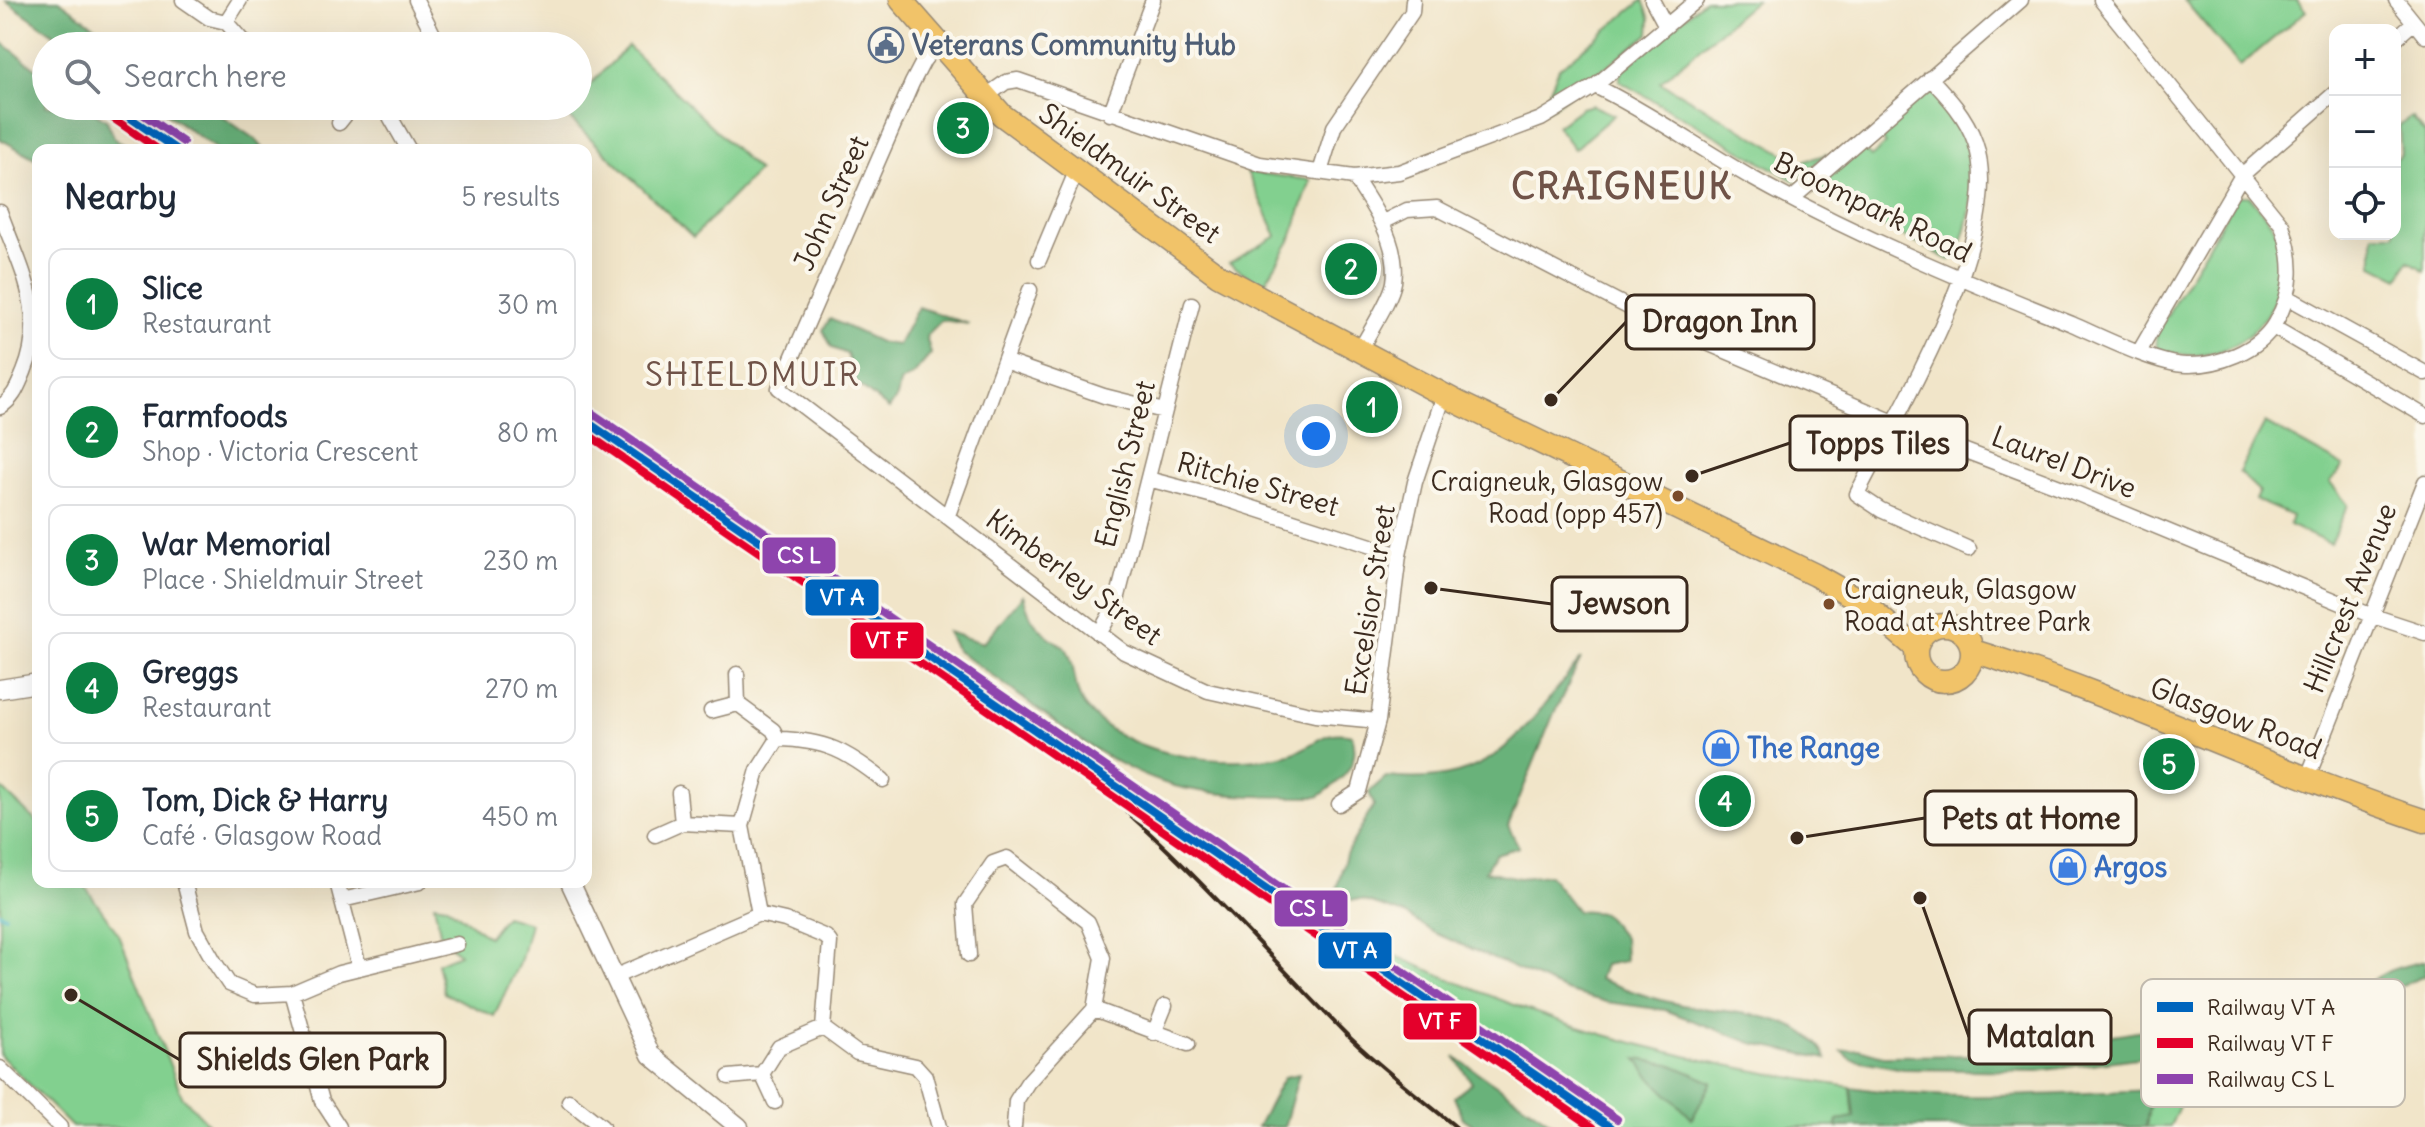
<!DOCTYPE html>
<meta charset="utf-8">
<style>
:root{--surface:#fff;--page:#f6f6f7;--text:#1f2937;--muted:#747a83;--line:#e0e1e3;--accent:#0b8043}
body{margin:0;font-family:Delius,sans-serif;background:var(--page);color:var(--text)}
.controls{position:absolute;right:24px;top:24px;display:grid;overflow:hidden;border-radius:16px;box-shadow:0 8px 32px #0002}
.controls button{width:72px;height:72px;display:grid;place-items:center;padding:0;border:0;border-bottom:2px solid var(--line);background:var(--surface);color:var(--text);font:40px sans-serif}
.you{position:absolute;left:1316px;top:436px;width:28px;height:28px;margin:-20px;border:6px solid #fff;border-radius:50%;background:#1a73e8;box-shadow:0 0 0 12px #1a73e833}
.badge{display:grid;place-items:center;width:52px;height:52px;border-radius:50%;background:var(--accent);color:#fff;font-size:26px;font-weight:700}
.pin{position:absolute;translate:-50% -50%;border:4px solid #fff;box-shadow:0 2px 8px #0006}
.list{margin:0;padding:0;list-style:none}
h2{display:flex;justify-content:space-between;align-items:center;height:104px;margin:0;padding:0 32px;font-size:34px}
h2 small{font-size:26px;font-weight:400;color:var(--muted)}
.list li{display:grid;grid-template-columns:52px 1fr auto;gap:24px;align-items:center;box-sizing:border-box;height:112px;margin:0 16px 16px;padding:0 16px;border:2px solid var(--line);border-radius:16px}
.list b{display:block;font-size:30px;white-space:nowrap}
.list p{margin:0;font-size:26px;white-space:nowrap;color:var(--muted)}
.list em{font-size:26px;font-style:normal;color:var(--muted)}
.icon{flex:none;width:44px;height:44px;fill:none;stroke:currentColor;stroke-width:2;stroke-linecap:round;stroke-linejoin:round}
.map{position:relative;flex:none;width:2425px;height:1127px;overflow:hidden}
.search{position:absolute;background:var(--surface);box-shadow:0 8px 32px #0002;left:32px;top:32px;width:560px;height:88px;display:flex;align-items:center;gap:20px;box-sizing:border-box;padding:0 28px;border-radius:44px;color:var(--muted);font-size:30px}
.panel{position:absolute;background:var(--surface);box-shadow:0 8px 32px #0002;left:32px;top:144px;width:560px;height:744px;border-radius:16px}
.map>svg:first-child{display:block}
.green{fill:#82d08f;stroke:#5e7d56;stroke-width:2}
.forest{fill:#69b27a;stroke:#526e4c;stroke-width:2}
.lines{fill:none;stroke-linecap:round;stroke-linejoin:round}
.stream{stroke:#44b2bf;stroke-width:4}
.minor-casing{stroke:#968874;stroke-width:17}
.tertiary-casing{stroke:#968874;stroke-width:21}
.primary-casing{stroke:#968874;stroke-width:25}
.minor{stroke:#fff;stroke-width:14}
.tertiary{stroke:#fff;stroke-width:18}
.primary{stroke:#f1c369;stroke-width:22}
.rail{stroke:#3b2a1e;stroke-width:4}
.rail-1-casing{stroke:#fbf7ec;stroke-width:14}
.rail-2-casing{stroke:#fbf7ec;stroke-width:14}
.rail-3-casing{stroke:#fbf7ec;stroke-width:14}
.rail-1{stroke:#0065bd;stroke-width:8}
.rail-2{stroke:#e4002b;stroke-width:8}
.rail-3{stroke:#8e44ad;stroke-width:8}
.bus-dot{fill:#7a4b2a;stroke:#fbf7ec;stroke-width:3}
.labels{text-anchor:middle;dominant-baseline:central;stroke-width:8;stroke-linejoin:round;paint-order:stroke}
.bus-label{font-size:26px;fill:#3b2a1e;stroke:#fbf7ec;text-anchor:end}
.service-label{font-size:28px;font-weight:bold;fill:#4e5e75;stroke:#fbf7ec;text-anchor:start}
.street-label{font-size:28px;fill:#3b2a1e;stroke:#fbf7ec}
.shop-label{font-size:28px;font-weight:bold;fill:#366cbe;stroke:#fbf7ec;text-anchor:start}
.quarter-label{font-size:32px;letter-spacing:2px;fill:#705348;stroke:#fbf7ec}
.district-label{font-size:36px;font-weight:bold;letter-spacing:2px;fill:#705348;stroke:#fbf7ec}
.key{fill:#fbf7ec;stroke:#c1baae;stroke-width:2}
.key-label{font-size:22px;fill:#3b2a1e}
.leader{fill:none;stroke:#3b2a1e;stroke-width:3}
.callout-dot{fill:#3b2a1e;stroke:#fbf7ec;stroke-width:3}
.callout{fill:#fbf7ec;stroke:#3b2a1e;stroke-width:3}
.callout-label{font-size:30px;text-anchor:middle;font-weight:bold;fill:#3b2a1e}
.line-badge{stroke:#fbf7ec;stroke-width:3}
.badge-label{font-size:22px;text-anchor:middle;font-weight:bold;fill:#fff}
</style>
<div class="map">
<svg width="2425" height="1127" viewBox="0 0 2425 1127">
<rect width="100%" height="100%" fill="#fbf7ec"/>
<filter id="ink" filterUnits="userSpaceOnUse"><feTurbulence type="fractalNoise" baseFrequency=".0125" numOctaves="2"/><feDisplacementMap in="SourceGraphic" scale="16" xChannelSelector="R" yChannelSelector="G"/><feConvolveMatrix kernelMatrix="1 2 1 2 8 2 1 2 1" color-interpolation-filters="sRGB"/></filter>
<filter id="wash" filterUnits="userSpaceOnUse"><feTurbulence type="fractalNoise" baseFrequency=".006" numOctaves="4" result="noise"/><feDisplacementMap in="SourceGraphic" scale="32" xChannelSelector="R" yChannelSelector="G"/><feGaussianBlur stdDeviation="1.8" result="paint"/><feColorMatrix in="noise" values="0 0 0 0 0 0 0 0 0 0 0 0 0 0 0 0 0 1.4 0 .05"/><feComposite in="paint" operator="in"/></filter>
<g filter="url(#wash)">
<rect width="100%" height="100%" fill="#f1e5c9"/>
<path class="green" d="M1643,0L1650,19L1649,34L1553,107L1540,113L1559,68Z
M1705,0H1756L1660,82L1800,163L1827,154L1795,181L1619,81L1621,71Z
M2184,0H2297L2306,11L2240,66Z
M628,46L758,171L693,237L563,112L569,106H578V97Z
M1930,91C1943,95 1949,105 1955,117C1980,165 1976,206 1957,256L1950,260L1813,191L1860,146L1871,157L1886,144L1876,133L1921,94Z
M1592,105L1614,115L1574,149L1557,126L1581,108Z
M2411,117L2425,133V271L2409,261L2399,278L2373,265V234H2395V159L2401,154L2399,126Z
M1247,172L1311,180L1290,241L1263,286L1229,263L1277,236Z
M2237,196H2249C2261,210 2274,224 2281,241C2286,253 2284,271 2280,283C2264,341 2215,368 2157,349L2156,334Z
M2265,423L2343,466L2330,483L2348,505L2330,544L2289,525L2292,516L2255,500L2259,491L2239,472Z
M0,787L38,823V882H82L119,935L182,1096L211,1127H72L0,1055Z
M434,904L447,906L488,937L505,916L530,923L521,959L494,1016L444,993L437,963L459,954L441,937Z
M1330,928C1388,951 1445,979 1504,1001C1615,1044 1734,1070 1851,1087L1854,1118L1838,1120L1837,1127H1624Z
M2151,1090H2186L2170,1127H2146Z"/>
<path class="forest" d="M5,0H59L122,46H71Z
M0,41L46,76V106H86L107,121L115,139L136,150H38V160L0,139Z
M156,106H207L256,140L265,150H218Z
M918,307L969,324L942,320L926,336L931,354L914,374L900,383L897,397L889,409L856,383L847,354L832,348L823,330L830,319L882,343L898,345Z
M1023,595C1029,617 1034,625 1052,639C1056,642 1064,646 1067,650C1077,666 1072,692 1086,708C1128,758 1226,768 1286,755C1316,749 1318,728 1352,735C1362,765 1341,781 1318,797C1273,797 1227,797 1183,788C1101,770 1026,695 957,651L947,632L983,643Z
M1581,659L1554,713L1508,826L1519,847L1495,854L1485,871L1519,878L1549,875L1577,911L1603,913L1624,938L1625,961L1604,965L1599,979C1627,990 1653,999 1682,1005C1727,1014 1805,1010 1827,1059L1752,1043L1665,1010L1606,1002L1566,991L1435,933L1404,914L1362,900L1334,899L1346,854L1374,805L1369,792L1386,777C1496,788 1519,734 1581,659Z
M2425,961V976L2320,1017L2175,1053L2038,1071L1903,1069L1851,1059L1842,1051L1859,1049L1883,1056L1994,1055L2137,1031L2205,1025L2275,1004C2317,1025 2353,989 2389,971C2400,966 2413,964 2425,961Z
M1455,1057L1558,1127H1476L1463,1118L1454,1097L1472,1083Z
M1637,1059L1670,1064L1712,1082L1692,1119C1673,1098 1652,1083 1637,1059Z
M1299,1074L1284,1127H1257L1284,1077Z
M1851,1087C1951,1103 2051,1094 2151,1090L2146,1127H1837L1838,1120L1854,1117Z"/>
<g class="lines">
<path class="stream" d="M0,913L5,916"/>
</g>
</g>
<g filter="url(#ink)">
<g class="lines">
<g class="minor-casing">
<path id="minor" d="M183,0L209,18L226,22
M240,0L226,22L247,46
M416,0L439,46
M1652,0L1666,26
M2396,0L2425,36
M2395,39L2413,23
M938,43L924,60L912,83L779,388L1124,652L1208,691L1315,715L1378,721
M1930,78C1948,97 1966,116 1975,142C2008,233 1898,411 1857,494L1881,510L1969,549
M1595,86C1650,113 1699,148 1752,178C1854,235 1964,281 2072,324C2100,336 2157,365 2186,365C2217,366 2259,351 2275,323C2295,290 2294,260 2282,225L2101,0
M986,96L1006,82L1018,80L1260,164L1354,177L1399,172L1541,119L1595,86L1697,0
M384,106L409,150
M1110,114L1153,0
M339,123L347,113L360,106
M1320,172L1334,127L1412,12L1413,0
M1354,177C1373,207 1400,243 1394,282C1391,300 1369,332 1360,350
M1793,198L2021,0
M0,212C20,267 48,314 24,372C17,388 14,398 0,407
M1383,222L1407,210L1437,208L1657,322L1939,441L2073,492L2370,615L2425,633
M1039,260L1076,172
M2289,298L2425,373
M2273,327L2425,416
M2139,352L2242,175L2335,93
M1004,361L1104,396L1164,411
M1148,479L1225,499L1399,555
M948,515L1030,290
M1099,634L1116,604L1192,304
M737,674L738,704
M711,711L738,704L773,730L778,739L758,770L742,826L759,914
M778,739C826,740 846,751 883,780
M2307,779L2425,482
M679,793L682,823
M1339,804L1359,791L1378,721L1399,555L1415,482L1444,395
M655,835L682,823L742,826
M184,882L197,931L215,963L229,984L255,995L292,993L339,973L457,944
M337,882L359,967
M342,900L420,882
M969,955L965,904L993,863L1007,858L1088,922L1103,958L1094,1009L1028,1082L1016,1101L1014,1127
M614,977L759,914L785,920L826,937L830,942L823,1028L857,1053L916,1066L925,1076L939,1127
M292,993L322,1101L339,1127
M1094,1009L1188,1044
M1154,1033L1165,1006
M0,1068L60,1127
M729,1077L762,1074
M569,1101L602,1127
M775,1102L762,1074L779,1047L823,1028"/>
</g>
<g class="tertiary-casing">
<path id="tertiary" d="M0,689L38,683
M570,882L651,1055L739,1127"/>
</g>
<g class="primary-casing">
<path id="primary" d="M901,0L1002,115L1218,275L1459,403L1815,575L1861,601L1916,648
M1916 653a28 28 0 1 1 56 0a28 28 0 1 1-56 0Z
M1973,651C2127,698 2272,771 2425,821"/>
</g>
<use href="#minor" class="minor"/>
<use href="#tertiary" class="tertiary"/>
<use href="#primary" class="primary"/>
<path class="rail" d="M1058,755C1166,837 1249,936 1344,1032C1378,1066 1418,1096 1456,1127"/>
<g class="rail-1-casing">
<path id="rail-1" d="M113,106L177,150
M586,421L1611,1127"/>
</g>
<g class="rail-2-casing">
<path id="rail-2" d="M107,114L159,150
M586,433L1593,1127"/>
</g>
<g class="rail-3-casing">
<path id="rail-3" d="M131,106L183,142
M592,413L1617,1119"/>
</g>
<use href="#rail-1" class="rail-1"/>
<use href="#rail-2" class="rail-2"/>
<use href="#rail-3" class="rail-3"/>
</g>
</g>
<defs>
<g id="civic-ring" transform="scale(1.8)"><circle r="9.5" fill="#fbf7ec" stroke="#5c6f8a" stroke-width="1.5"/><path d="M-.6-6.5H3V-4.5H.6V-3L4-1V1h2V6H-6V1h2V-1L-.6-3ZM-1.2 2.5V6h2.4V2.5Z" fill="#5c6f8a"/></g>
<g id="shop-ring" transform="scale(1.8)"><circle r="9.5" fill="#fbf7ec" stroke="#3f7fe0" stroke-width="1.5"/><path d="M-5-2.5h2.3a2.7 3.5 0 0 1 5.4 0H5L5.5 6h-11ZM-1.5-2.5h3a1.5 2.3 0 0 0-3 0Z" fill="#3f7fe0"/></g>
</defs>
<g fill-rule="evenodd">
<use href="#civic-ring" x="886" y="45"/>
<use href="#shop-ring" x="1721" y="748"/>
<use href="#shop-ring" x="2068" y="867"/>
</g>
<g class="bus-dot">
<circle cx="1678" cy="496" r="7"/>
<circle cx="1829" cy="604" r="7"/>
</g>
<g class="labels">
<g class="bus-label">
<text x="1663" y="481">Craigneuk, Glasgow<tspan x="1663" dy="32">Road (opp 457)</tspan></text>
<text x="1844" y="589" text-anchor="start">Craigneuk, Glasgow<tspan x="1844" dy="32">Road at Ashtree Park</tspan></text>
</g>
<g class="service-label">
<text x="912" y="45">Veterans Community Hub</text>
</g>
<g class="street-label">
<text transform="translate(1130 173) rotate(36)">Shieldmuir Street</text>
<text transform="translate(831 203) rotate(-66)">John Street</text>
<text transform="translate(1873 207) rotate(26)">Broompark Road</text>
<text transform="translate(2064 462) rotate(21)">Laurel Drive</text>
<text transform="translate(1125 464) rotate(-76)">English Street</text>
<text transform="translate(1258 484) rotate(16)">Ritchie Street</text>
<text transform="translate(1074 577) rotate(36)">Kimberley Street</text>
<text transform="translate(2350 598) rotate(-68)">Hillcrest Avenue</text>
<text transform="translate(1370 600) rotate(-81)">Excelsior Street</text>
<text transform="translate(2236 718) rotate(21)">Glasgow Road</text>
</g>
<g class="shop-label">
<text x="1747" y="748">The Range</text>
<text x="2094" y="867">Argos</text>
</g>
<g class="quarter-label">
<text x="753" y="374">SHIELDMUIR</text>
</g>
<g class="district-label">
<text x="1622" y="186">CRAIGNEUK</text>
</g>
</g>
<rect x="2141" y="979" width="264" height="128" rx="12" class="key"/>
<rect x="2157" y="1002" width="36" height="10" fill="#0065bd"/>
<rect x="2157" y="1038" width="36" height="10" fill="#e4002b"/>
<rect x="2157" y="1074" width="36" height="10" fill="#8e44ad"/>
<g class="key-label">
<text x="2207" y="1015">Railway VT A</text>
<text x="2207" y="1051">Railway VT F</text>
<text x="2207" y="1087">Railway CS L</text>
</g>
<path class="leader" d="M1551 400L1626 322M1692 476L1790 443M1431 588L1552 604M1797 838L1925 818M1920 898L1969 1037M71 995L180 1060"/>
<g class="callout-dot">
<circle cx="1551" cy="400" r="8"/>
<circle cx="1692" cy="476" r="8"/>
<circle cx="1431" cy="588" r="8"/>
<circle cx="1797" cy="838" r="8"/>
<circle cx="1920" cy="898" r="8"/>
<circle cx="71" cy="995" r="8"/>
</g>
<g class="callout">
<rect x="1626" y="295" width="188" height="54" rx="8"/>
<rect x="1790" y="416" width="177" height="54" rx="8"/>
<rect x="1552" y="577" width="135" height="54" rx="8"/>
<rect x="1925" y="791" width="211" height="54" rx="8"/>
<rect x="1969" y="1010" width="142" height="54" rx="8"/>
<rect x="180" y="1033" width="265" height="54" rx="8"/>
</g>
<g class="callout-label">
<text x="1720" y="332">Dragon Inn</text>
<text x="1878" y="454">Topps Tiles</text>
<text x="1619" y="614">Jewson</text>
<text x="2031" y="829">Pets at Home</text>
<text x="2040" y="1047">Matalan</text>
<text x="313" y="1070">Shields Glen Park</text>
</g>
<g class="line-badge">
<rect x="761" y="536" width="76" height="39" rx="8" fill="#8e44ad"/>
<rect x="804" y="578" width="76" height="39" rx="8" fill="#0065bd"/>
<rect x="849" y="621" width="76" height="39" rx="8" fill="#e4002b"/>
<rect x="1273" y="889" width="76" height="39" rx="8" fill="#8e44ad"/>
<rect x="1317" y="931" width="76" height="39" rx="8" fill="#0065bd"/>
<rect x="1402" y="1002" width="76" height="39" rx="8" fill="#e4002b"/>
</g>
<g class="badge-label">
<text x="799" y="563">CS L</text>
<text x="842" y="605">VT A</text>
<text x="887" y="648">VT F</text>
<text x="1311" y="916">CS L</text>
<text x="1355" y="958">VT A</text>
<text x="1440" y="1029">VT F</text>
</g>
</svg>
<div class="controls">
<button>+</button>
<button>−</button>
<button><svg class="icon" aria-label="locate" viewBox="0 0 24 24"><circle cx="12" cy="12" r="6"/><path d="M12 2v4M12 18v4M2 12h4M18 12h4"/></svg></button>
</div>
<div class="you"></div>
<div class="pin badge" style="left:1372px;top:407px">1</div>
<div class="pin badge" style="left:1351px;top:269px">2</div>
<div class="pin badge" style="left:963px;top:128px">3</div>
<div class="pin badge" style="left:1725px;top:801px">4</div>
<div class="pin badge" style="left:2169px;top:764px">5</div>
<div class="search"><svg class="icon" aria-label="search" viewBox="0 0 24 24"><circle cx="10" cy="10" r="6"/><path d="M15 15l6 6"/></svg>Search here</div>
<section class="panel">
<h2>Nearby<small>5 results</small></h2>
<ul class="list">
<li><span class="badge">1</span><div><b>Slice</b><p>Restaurant</p></div><em>30 m</em></li>
<li><span class="badge">2</span><div><b>Farmfoods</b><p>Shop · Victoria Crescent</p></div><em>80 m</em></li>
<li><span class="badge">3</span><div><b>War Memorial</b><p>Place · Shieldmuir Street</p></div><em>230 m</em></li>
<li><span class="badge">4</span><div><b>Greggs</b><p>Restaurant</p></div><em>270 m</em></li>
<li><span class="badge">5</span><div><b>Tom, Dick &amp; Harry</b><p>Café · Glasgow Road</p></div><em>450 m</em></li>
</ul>
</section>
</div>
